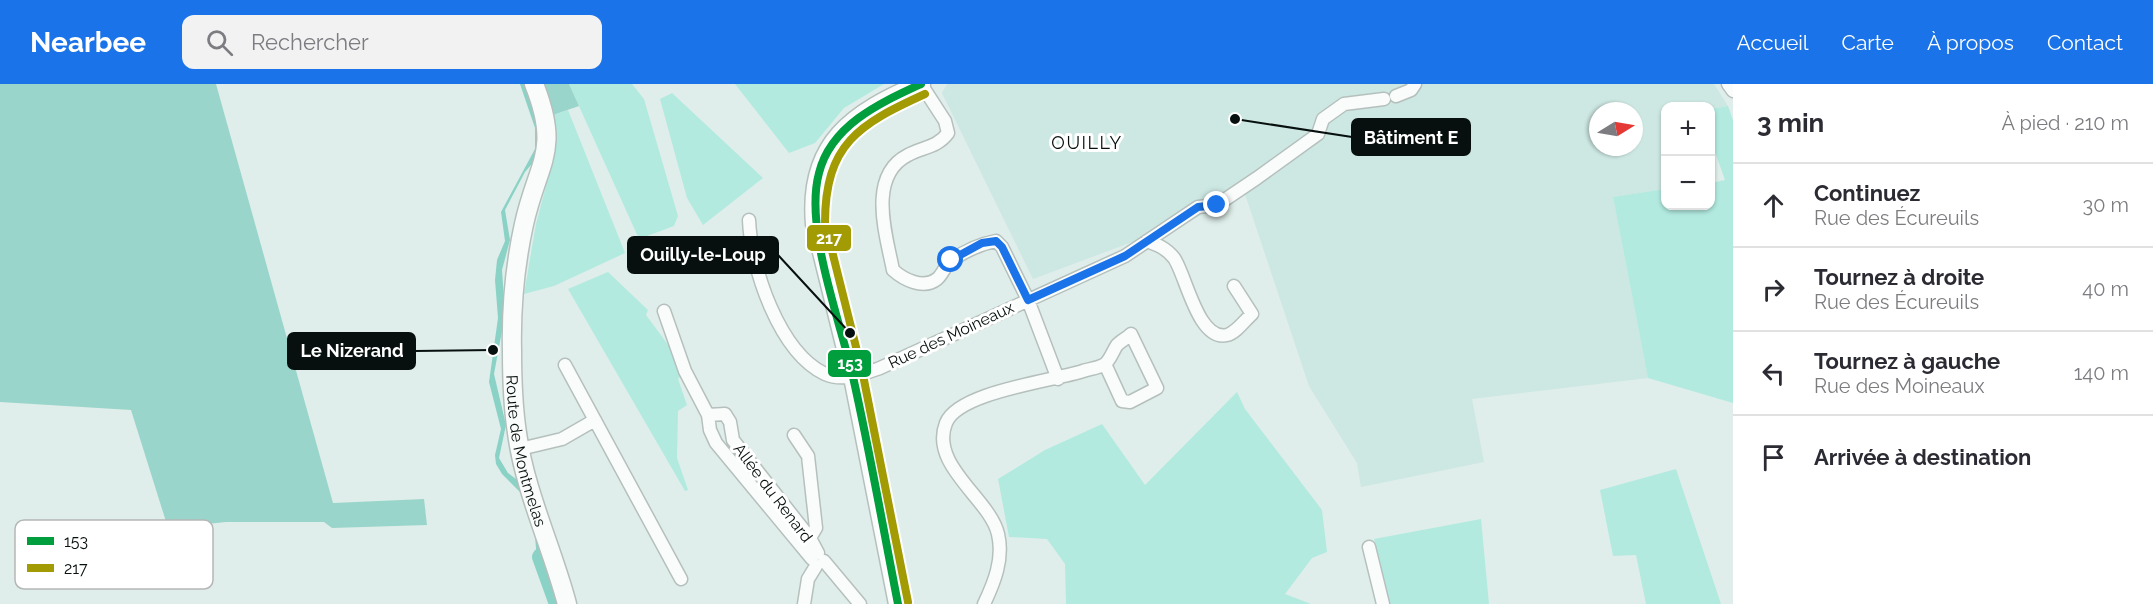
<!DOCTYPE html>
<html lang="fr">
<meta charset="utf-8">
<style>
:root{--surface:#fff;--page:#f2f2f3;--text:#2b2b33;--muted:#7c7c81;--line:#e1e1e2;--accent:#1a73e8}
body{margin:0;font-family:Raleway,sans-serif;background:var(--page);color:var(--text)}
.controls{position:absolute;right:18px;top:18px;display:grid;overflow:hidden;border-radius:12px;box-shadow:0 2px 4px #0004}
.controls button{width:54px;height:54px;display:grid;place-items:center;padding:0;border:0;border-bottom:2px solid var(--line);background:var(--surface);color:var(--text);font:30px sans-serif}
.compass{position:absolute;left:1589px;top:18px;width:54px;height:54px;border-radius:50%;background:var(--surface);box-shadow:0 2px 4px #0004;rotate:79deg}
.stop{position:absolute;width:18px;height:18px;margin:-14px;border:4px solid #1a73e8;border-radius:50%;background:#fff}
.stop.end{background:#1a73e8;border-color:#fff;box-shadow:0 2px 6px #0008}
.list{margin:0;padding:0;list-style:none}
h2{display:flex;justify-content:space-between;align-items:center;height:78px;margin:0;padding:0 24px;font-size:26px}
h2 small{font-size:20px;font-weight:400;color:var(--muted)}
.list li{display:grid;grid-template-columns:39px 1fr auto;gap:18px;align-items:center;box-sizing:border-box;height:84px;padding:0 24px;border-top:2px solid var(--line)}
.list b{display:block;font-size:22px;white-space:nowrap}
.list p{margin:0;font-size:20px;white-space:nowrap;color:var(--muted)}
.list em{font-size:20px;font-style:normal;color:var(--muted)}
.icon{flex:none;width:33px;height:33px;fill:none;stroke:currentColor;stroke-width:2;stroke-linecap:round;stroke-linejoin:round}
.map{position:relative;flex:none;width:1733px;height:520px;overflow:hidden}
header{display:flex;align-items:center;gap:36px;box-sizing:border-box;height:84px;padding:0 30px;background:var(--accent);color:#fff}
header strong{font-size:28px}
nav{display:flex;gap:33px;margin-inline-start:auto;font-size:21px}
.search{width:420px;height:54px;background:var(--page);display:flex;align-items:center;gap:15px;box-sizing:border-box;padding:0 21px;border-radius:12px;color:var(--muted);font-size:22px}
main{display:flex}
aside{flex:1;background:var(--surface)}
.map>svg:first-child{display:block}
.built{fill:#cde7e2;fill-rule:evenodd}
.green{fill:#b2eae0}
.forest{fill:#9ad5cb}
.water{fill:#8ad2c6}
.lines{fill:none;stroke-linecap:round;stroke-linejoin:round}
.river{stroke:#8ad2c6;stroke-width:18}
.street-casing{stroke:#b5c0bd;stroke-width:15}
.secondary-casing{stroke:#b5c0bd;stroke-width:21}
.street{stroke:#fafcfc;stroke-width:12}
.secondary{stroke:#fafcfc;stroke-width:18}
.bus-1-casing{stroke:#fff;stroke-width:12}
.bus-2-casing{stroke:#fff;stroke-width:12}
.bus-1{stroke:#009e3d;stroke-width:8}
.bus-2{stroke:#a29b04;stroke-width:8}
.route{stroke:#1a73e8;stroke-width:8}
.labels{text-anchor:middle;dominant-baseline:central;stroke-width:6;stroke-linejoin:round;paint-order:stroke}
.street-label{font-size:16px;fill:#07100e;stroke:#fff}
.neighbourhood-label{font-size:18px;letter-spacing:1.5px;fill:#07100e;stroke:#fff}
.key{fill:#fff;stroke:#b5b7b7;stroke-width:1.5}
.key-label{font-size:16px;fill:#07100e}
.leader{fill:none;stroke:#07100e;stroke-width:2}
.callout-dot{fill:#07100e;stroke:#fff;stroke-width:2}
.callout{fill:#07100e;stroke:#07100e;stroke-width:2}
.callout-label{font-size:18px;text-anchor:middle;font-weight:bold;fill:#fff}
.line-badge{stroke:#fff;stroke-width:2}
.badge-label{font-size:16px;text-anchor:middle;font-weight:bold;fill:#fff}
</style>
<header>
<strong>Nearbee</strong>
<div class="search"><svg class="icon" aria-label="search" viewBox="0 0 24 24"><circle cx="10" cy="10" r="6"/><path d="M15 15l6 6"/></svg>Rechercher</div>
<nav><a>Accueil</a><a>Carte</a><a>À propos</a><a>Contact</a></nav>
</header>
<main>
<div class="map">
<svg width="1733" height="520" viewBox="0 0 1733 520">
<rect width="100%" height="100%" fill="#dfeeea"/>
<path class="built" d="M947,0H1714L1728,22L1711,25L1710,22H1666L1665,105L1613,113L1648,294L1472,315L1484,378L1361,403L1357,379L1309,302L1244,107L1194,135L1033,195L942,9ZM1598,27H1634V63H1598Z"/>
<path class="green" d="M569,0H632L644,15L678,132L674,142L639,155Z
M735,0H884L844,24L815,59L789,69Z
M672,9L763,94L703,141L687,114L660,15Z
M1728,22L1733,36V319L1648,294L1613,113L1665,105L1666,122H1710L1711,99L1725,96L1711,57V25Z
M568,26L625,169L554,202L524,210L536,140L556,64L553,31Z
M608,188L648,226L646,231L672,266L681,292L678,295L687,321L678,327L677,374L688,406L685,407L568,205Z
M1237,308L1245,325L1322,426L1327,468L1312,474L1285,510L1311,520H1066L1065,480L1047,455L1009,453L998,395L1045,366L1102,340L1145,401Z
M1676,385L1721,520H1646L1636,471L1613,472L1600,406Z
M1481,435L1489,520H1390L1374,455Z"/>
<path class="forest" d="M0,0H216L333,419L424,415L427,441L332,444L324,438H226L168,444L131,326L0,318Z
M541,0H569L579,22L553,31Z"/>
<path class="water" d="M520,0H527L540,36L536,75L525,88L505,126L510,156L502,186L505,231L494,290L506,341L499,374L508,389L524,401L543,475L555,497L558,520L548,496L537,478L535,451L522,410L502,390L496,380L495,371L501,345L489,298L498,234L495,196L497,176L505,157L501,128L535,65V44Z"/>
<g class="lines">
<path class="river" d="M541,473L558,520"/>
<g class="street-casing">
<path id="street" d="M921,0L945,37L948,49C937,64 922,63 908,71C867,92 886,150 893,186C903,195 923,206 937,195C943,190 945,181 952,176C965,167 980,160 996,157L1002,163L1028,216L1058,295
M1728,0L1733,7
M1396,12L1411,6L1415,0
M749,136C751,184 779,268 825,290C843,298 863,290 880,284L1125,172L1198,123L1217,121L1257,94L1318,50L1323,35L1344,20L1384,15
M1147,157C1158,161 1166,164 1174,174C1186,191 1198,258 1227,251C1236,249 1245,236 1252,230L1234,202
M664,227L685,287L708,331
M565,281L681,495
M794,351L808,372L816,444L810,454
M520,365L562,355L595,336
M1369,463L1383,520
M812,475L716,359L710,346L708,331L725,330L730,338L733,356L810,454L818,469
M824,477L860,520
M804,520L808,495L816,482
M984,520C994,499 1004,475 998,450C990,415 929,381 946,339C958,308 1052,297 1083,287C1089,285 1099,284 1105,280C1110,276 1113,267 1117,261C1121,257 1127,254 1131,250L1157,304L1130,318L1122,317L1105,280"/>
</g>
<g class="secondary-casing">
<g id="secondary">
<path id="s1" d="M534,0C561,68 538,77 524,140C515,181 511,225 512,267C512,294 513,323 517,349C525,408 552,463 567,520"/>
<path d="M898,520L853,293L815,140C808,59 853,29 921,0"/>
</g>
</g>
<use href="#street" class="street"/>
<use href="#secondary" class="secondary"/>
<g class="bus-1-casing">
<path id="bus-1" d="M898,520C883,444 870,368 853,293C840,236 804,144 819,89C831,41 880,19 921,0"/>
</g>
<g class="bus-2-casing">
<path id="bus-2" d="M908,518L863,291L825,139C825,60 859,40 925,10"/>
</g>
<use href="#bus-1" class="bus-1"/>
<use href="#bus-2" class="bus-2"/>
</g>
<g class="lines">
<path class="route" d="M951,176L982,159L996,157L1002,163L1028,216L1125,172L1198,123L1217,121"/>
</g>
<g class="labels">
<g class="street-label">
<text transform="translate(951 251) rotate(-25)">Rue des Moineaux</text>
<text stroke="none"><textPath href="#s1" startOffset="374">Route de Montmelas</textPath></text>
<text transform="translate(773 409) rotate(53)">Allée du Renard</text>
</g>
<g class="neighbourhood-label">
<text x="1087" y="58">OUILLY</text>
</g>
</g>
<rect x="15" y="436" width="198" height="69" rx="9" class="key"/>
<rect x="27" y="453" width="27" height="8" fill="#009e3d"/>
<rect x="27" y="480" width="27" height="8" fill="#a29b04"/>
<g class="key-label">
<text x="64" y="463">153</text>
<text x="64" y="490">217</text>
</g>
<path class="leader" d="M1235 35L1352 53M850 249L778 171M493 266L415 267"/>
<g class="callout-dot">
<circle cx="1235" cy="35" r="6"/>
<circle cx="850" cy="249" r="6"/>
<circle cx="493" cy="266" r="6"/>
</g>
<g class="callout">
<rect x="1352" y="35" width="118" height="36" rx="6"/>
<rect x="628" y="153" width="150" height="36" rx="6"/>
<rect x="288" y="249" width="127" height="36" rx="6"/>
</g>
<g class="callout-label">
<text x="1411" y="60">Bâtiment E</text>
<text x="703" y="177">Ouilly-le-Loup</text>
<text x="352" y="273">Le Nizerand</text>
</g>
<g class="line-badge">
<rect x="806" y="140" width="46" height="28" rx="6" fill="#a29b04"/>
<rect x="827" y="265" width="45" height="29" rx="6" fill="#009e3d"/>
</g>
<g class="badge-label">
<text x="829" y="160">217</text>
<text x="850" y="285">153</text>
</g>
</svg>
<div class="controls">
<button>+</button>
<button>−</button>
</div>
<svg class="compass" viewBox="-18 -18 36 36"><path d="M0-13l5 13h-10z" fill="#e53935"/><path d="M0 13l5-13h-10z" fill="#7c7c81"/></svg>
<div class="stop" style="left:951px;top:176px"></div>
<div class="stop end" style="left:1217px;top:121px"></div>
</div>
<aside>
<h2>3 min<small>À pied · 210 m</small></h2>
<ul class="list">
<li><svg class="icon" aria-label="ahead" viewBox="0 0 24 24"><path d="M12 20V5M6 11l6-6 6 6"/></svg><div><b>Continuez</b><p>Rue des Écureuils</p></div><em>30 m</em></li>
<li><svg class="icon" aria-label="right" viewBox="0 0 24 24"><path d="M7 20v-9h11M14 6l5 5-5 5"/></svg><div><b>Tournez à droite</b><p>Rue des Écureuils</p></div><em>40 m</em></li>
<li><svg class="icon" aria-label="left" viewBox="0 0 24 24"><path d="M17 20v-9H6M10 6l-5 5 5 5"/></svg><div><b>Tournez à gauche</b><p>Rue des Moineaux</p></div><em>140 m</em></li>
<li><svg class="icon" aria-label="arrive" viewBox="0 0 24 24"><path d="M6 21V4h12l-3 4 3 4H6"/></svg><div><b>Arrivée à destination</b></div></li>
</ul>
</aside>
</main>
